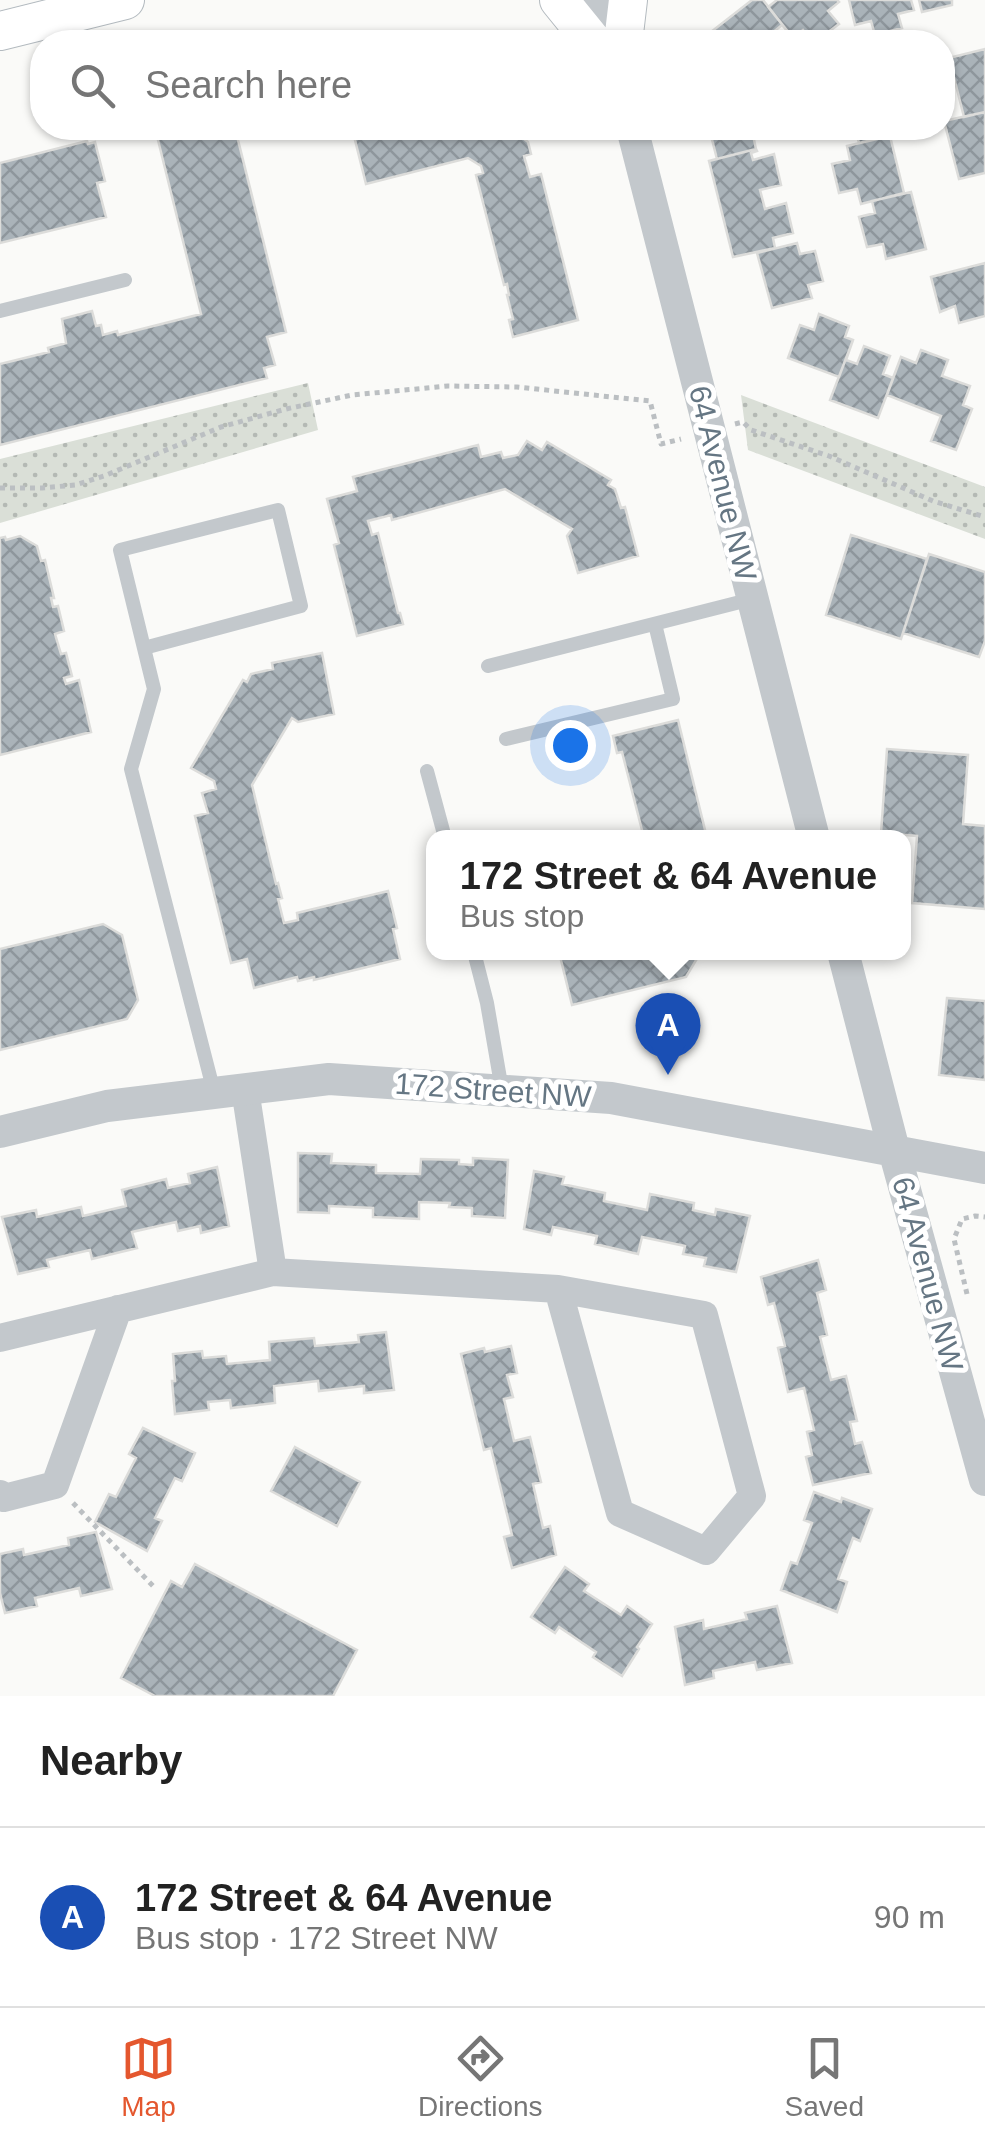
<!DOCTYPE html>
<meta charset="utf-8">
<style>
:root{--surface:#fff;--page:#f6f6f6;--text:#222;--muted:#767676;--line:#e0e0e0;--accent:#e4572e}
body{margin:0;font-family:Helvetica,sans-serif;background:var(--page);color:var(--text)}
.you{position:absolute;left:570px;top:745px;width:35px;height:35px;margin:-25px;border:8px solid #fff;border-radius:50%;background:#1a73e8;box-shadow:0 0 0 15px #1a73e833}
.badge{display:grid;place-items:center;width:65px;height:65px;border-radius:50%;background:var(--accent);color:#fff;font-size:32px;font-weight:700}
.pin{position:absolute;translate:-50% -82px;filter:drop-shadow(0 2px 5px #0008)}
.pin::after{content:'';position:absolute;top:52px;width:35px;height:30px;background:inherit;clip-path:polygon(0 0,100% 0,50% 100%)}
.popup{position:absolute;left:426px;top:830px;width:485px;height:130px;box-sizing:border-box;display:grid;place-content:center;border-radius:20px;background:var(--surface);filter:drop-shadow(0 2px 8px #0005);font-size:32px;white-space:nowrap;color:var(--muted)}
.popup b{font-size:38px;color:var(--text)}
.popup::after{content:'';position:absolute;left:50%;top:100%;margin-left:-20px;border:20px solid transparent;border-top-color:var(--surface)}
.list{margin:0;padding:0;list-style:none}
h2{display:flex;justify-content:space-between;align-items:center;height:130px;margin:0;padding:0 40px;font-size:42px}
h2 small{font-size:32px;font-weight:400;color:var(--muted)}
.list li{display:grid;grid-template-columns:65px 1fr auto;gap:30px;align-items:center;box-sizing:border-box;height:180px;padding:0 40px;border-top:2px solid var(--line)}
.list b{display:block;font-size:38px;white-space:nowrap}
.list p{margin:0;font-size:32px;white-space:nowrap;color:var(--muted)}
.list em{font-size:32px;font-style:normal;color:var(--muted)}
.icon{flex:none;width:55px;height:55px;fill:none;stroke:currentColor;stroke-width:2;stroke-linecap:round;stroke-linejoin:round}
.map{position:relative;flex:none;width:985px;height:1696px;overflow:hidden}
.search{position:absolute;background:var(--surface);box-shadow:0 2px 8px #0004;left:30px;right:30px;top:30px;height:110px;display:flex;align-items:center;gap:25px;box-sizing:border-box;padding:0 35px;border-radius:40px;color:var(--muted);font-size:38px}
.sheet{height:310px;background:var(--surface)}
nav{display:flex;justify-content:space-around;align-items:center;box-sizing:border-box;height:140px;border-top:2px solid var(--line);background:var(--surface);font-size:28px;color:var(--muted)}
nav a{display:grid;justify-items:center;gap:5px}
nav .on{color:var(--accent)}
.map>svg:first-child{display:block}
.grass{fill:url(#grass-dots)}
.building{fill:url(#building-cross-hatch);stroke:#dcdcda;stroke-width:2.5}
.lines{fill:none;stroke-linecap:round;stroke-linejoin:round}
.secondary-casing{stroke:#b3babf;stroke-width:40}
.path{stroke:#bbbfc2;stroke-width:5;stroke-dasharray:5 5;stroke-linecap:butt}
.service{stroke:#c3c8cc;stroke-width:14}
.minor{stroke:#c3c8cc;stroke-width:28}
.tertiary{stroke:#c3c8cc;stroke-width:32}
.secondary{stroke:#fff;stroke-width:38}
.labels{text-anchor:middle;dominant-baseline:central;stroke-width:10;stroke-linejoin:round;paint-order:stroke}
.street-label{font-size:30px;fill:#657683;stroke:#fff}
</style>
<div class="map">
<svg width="985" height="1696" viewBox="0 0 985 1696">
<defs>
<pattern id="grass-dots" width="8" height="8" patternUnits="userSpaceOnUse" patternTransform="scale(2.5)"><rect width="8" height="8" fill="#dadfd7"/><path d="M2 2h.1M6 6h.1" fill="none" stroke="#b4b9b4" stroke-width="1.8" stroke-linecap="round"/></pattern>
<pattern id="building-cross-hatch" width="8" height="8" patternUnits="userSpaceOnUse" patternTransform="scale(2.5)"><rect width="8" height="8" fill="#aab3b9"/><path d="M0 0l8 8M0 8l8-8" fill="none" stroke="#8e969c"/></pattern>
</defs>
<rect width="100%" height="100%" fill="#fafaf8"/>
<path class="grass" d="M308,383L318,430L0,523V459Z
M741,395L985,487V539L748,450Z"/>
<path class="building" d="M752,0H763L793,38L782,25L771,34L778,42H719L711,32Z
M777,0H837L839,2L828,11L839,24L815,42H812L803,30L793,38L768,7Z
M849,0H911L914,10L898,14L902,28L875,35L871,21L855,25Z
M919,0H952V5L922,12Z
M985,49V112L964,117L949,58Z
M985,112V173L959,179L944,121Z
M190,128H235L286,332L267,337L275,365L264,368L267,378L0,445V364L49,352L48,348L66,343L62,319L92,311L96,326L101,325L103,335L117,331L118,335L201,314L157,136Z
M352,128H523L519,135L528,142L531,154L524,156L530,177L541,174L578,320L513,337L509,320L513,319L507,295H509L507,284L504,285L476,175L483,173L481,166L468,158L366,184Z
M709,128H767L768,132L753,135L756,149L717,159Z
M838,128H897L898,134L859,143L855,129L839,133Z
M890,136L904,193L861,204L857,189L839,193L832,164L850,160L847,146Z
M87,141L88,144L95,142L105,181L97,183L106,217L0,243V163Z
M756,149L757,151L751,153L753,160L774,154L781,185L760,190L765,209L786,203L793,233L773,238L775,248L733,257L709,161Z
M911,192L926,249L886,259L883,244L867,247L859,217L875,213L872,201Z
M797,243L800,254L815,251L823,281L808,285L812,298L772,308L757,253Z
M985,263V316L959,323L955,306L940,312L931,277Z
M819,314L849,326L845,337L853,340L839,377L788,358L800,325L814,330Z
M853,340L846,360L857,364L864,346L890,356L883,374L893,378L901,357L878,418L830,400Z
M921,350L948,360L942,376L970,386L963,405L972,409L956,450L931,441L941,416L887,395L901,357L916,363Z
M527,441L542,450L547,442L611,480L608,485L615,489L621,508L625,507L638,556L578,573L567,536L572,529L505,489L392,520L391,515L368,521L372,535L378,533L398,613H400L403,624L357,636L334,545L339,543L327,499L357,491L353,477L478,445L481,457L501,452L503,458L518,455Z
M851,535L927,559L901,639L826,615Z
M20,536L37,546L41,561L45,560L54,598H51L53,607L58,606L64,631L55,634L61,654L66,653L72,676L64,678L66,684L79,680L91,732L0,755V538L5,537L6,540Z
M929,554L985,572V641L979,657L903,633Z
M322,653L334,714L298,722L292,718L252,785L276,884L278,883L282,898L278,899L284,923L298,920L297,913L388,891L397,928L393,929L400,959L314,980V977L298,981L297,977L254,988L247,959L231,963L195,816L208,813L202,793L216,789L214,781L191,768L243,680L247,682L251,674L273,669L272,663Z
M678,720L707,838H644L622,752L617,753L613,736Z
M887,749L968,755L963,824L985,826V909L912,903L917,836L881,833Z
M103,924L122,935L138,1000L127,1019L0,1050V949Z
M559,952H701L686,977L572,1005Z
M947,998L985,1001V1080L939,1075Z
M298,1153L332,1154L331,1163L376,1165V1173L420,1174L421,1159L459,1160V1164L473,1165V1158L508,1160L505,1218L472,1216V1208L449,1207L450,1203L419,1202V1219L373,1217V1208L329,1206V1213L298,1212Z
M217,1167L229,1226L201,1233L200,1226L178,1231L176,1222L132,1232L137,1248L92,1259L90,1250L47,1260L49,1267L18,1274L2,1217L36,1210L37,1217L81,1207L83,1216L126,1206L122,1190L166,1179L168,1188L190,1183L188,1174Z
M534,1171L564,1177L562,1184L605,1193L604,1201L647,1210L650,1194L694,1203L693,1210L715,1215L716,1209L750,1216L736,1272L704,1266L706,1258L683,1254L685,1246L642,1237L638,1254L595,1244L597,1236L553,1227L551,1235L524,1229Z
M818,1260L826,1290L817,1293L827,1335L820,1337L831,1380L846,1376L857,1421L850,1422L855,1444L862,1442L871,1473L813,1485L806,1457L812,1455L807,1432L814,1430L804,1388L788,1392L778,1348L785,1346L774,1303L768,1305L761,1277Z
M386,1332L394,1390L364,1393V1386L319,1391L318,1381L274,1386L275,1403L231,1408L230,1400L208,1402L209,1410L175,1414L172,1381H175L173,1354L202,1351L203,1358L226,1356L227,1364L270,1360L269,1342L314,1338L315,1346L359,1342L358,1335Z
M511,1346L517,1373L507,1375L513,1397L504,1399L514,1441L530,1437L541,1482L533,1484L543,1528L550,1526L556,1555L512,1568L504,1537L512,1535L491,1448L484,1450L461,1354L484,1348L485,1352Z
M143,1428L195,1453L182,1481L175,1478L155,1518L162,1521L147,1551L95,1522L109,1494L116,1497L136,1458L129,1454Z
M295,1447L360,1482L337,1526L271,1491Z
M814,1492L841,1502L842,1498L872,1509L860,1541L853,1538L838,1579L847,1582L837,1612L781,1590L791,1562L797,1564L812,1523L804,1520Z
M96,1532L112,1589L81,1596L79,1588L35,1598L37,1606L5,1613L0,1593V1554L23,1549L24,1555L69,1545L68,1538Z
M195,1564L357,1650L333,1696H155L121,1678L171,1581L182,1587Z
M565,1567L589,1584L584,1591L621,1615L627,1606L652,1624L637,1647L639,1649L622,1676L593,1657L596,1652L559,1627L555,1633L531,1617Z
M777,1606L792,1663L757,1670L755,1662L713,1671L714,1678L685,1685L675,1627L703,1620L704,1629L747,1619L745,1613Z"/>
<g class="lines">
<g class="secondary-casing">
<path id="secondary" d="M559,0L593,42
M0,31L125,0
M623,42L628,0"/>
</g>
<path class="path" d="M735,424L743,422L751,430L829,456L933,501L985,517
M0,488H42L75,485L104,476L221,427L286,409L352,395L448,386L517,387L650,401L661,444L681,439
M967,1294L954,1239L962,1219L975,1216L985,1217
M73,1503L154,1587"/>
<path class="service" d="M0,311L125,280
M144,648L301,606L278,510L120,550L154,689L131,769L214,1092
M488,666L752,599
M506,739L673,699L655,624
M427,771L445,838
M474,952L487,1003L502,1090"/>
<path class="minor" d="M245,1089L273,1272
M0,1338L273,1272L558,1289L704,1315L752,1496L706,1551L620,1513L558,1289
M0,1494L4,1498L55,1485L118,1309"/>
<path class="tertiary" d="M599,0L610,42
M632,128L814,838
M843,952L894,1150L985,1480
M0,1132L107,1106L329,1079L611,1098L985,1168"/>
<use href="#secondary" class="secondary"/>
</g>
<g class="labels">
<g class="street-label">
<text transform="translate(723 483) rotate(76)">64 Avenue NW</text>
<text transform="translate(493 1090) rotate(4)">172 Street NW</text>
<text transform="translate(928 1274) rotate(75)">64 Avenue NW</text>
</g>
</g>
</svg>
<div class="you"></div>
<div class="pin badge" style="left:668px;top:1075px;background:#1a4fb4">A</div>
<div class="popup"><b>172 Street &amp; 64 Avenue</b>Bus stop</div>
<div class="search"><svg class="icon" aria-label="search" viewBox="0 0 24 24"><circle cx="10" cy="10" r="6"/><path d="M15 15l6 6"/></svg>Search here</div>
</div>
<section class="sheet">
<h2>Nearby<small></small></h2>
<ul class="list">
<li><span class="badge" style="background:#1a4fb4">A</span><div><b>172 Street &amp; 64 Avenue</b><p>Bus stop · 172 Street NW</p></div><em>90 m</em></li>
</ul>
</section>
<nav>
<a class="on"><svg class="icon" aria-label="map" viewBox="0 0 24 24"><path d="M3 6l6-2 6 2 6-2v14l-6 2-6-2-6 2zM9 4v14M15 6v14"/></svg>Map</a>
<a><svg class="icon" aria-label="directions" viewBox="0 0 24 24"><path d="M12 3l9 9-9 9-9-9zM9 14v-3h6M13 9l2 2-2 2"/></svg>Directions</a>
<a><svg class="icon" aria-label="saved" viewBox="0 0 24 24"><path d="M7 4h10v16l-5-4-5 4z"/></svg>Saved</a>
</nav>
